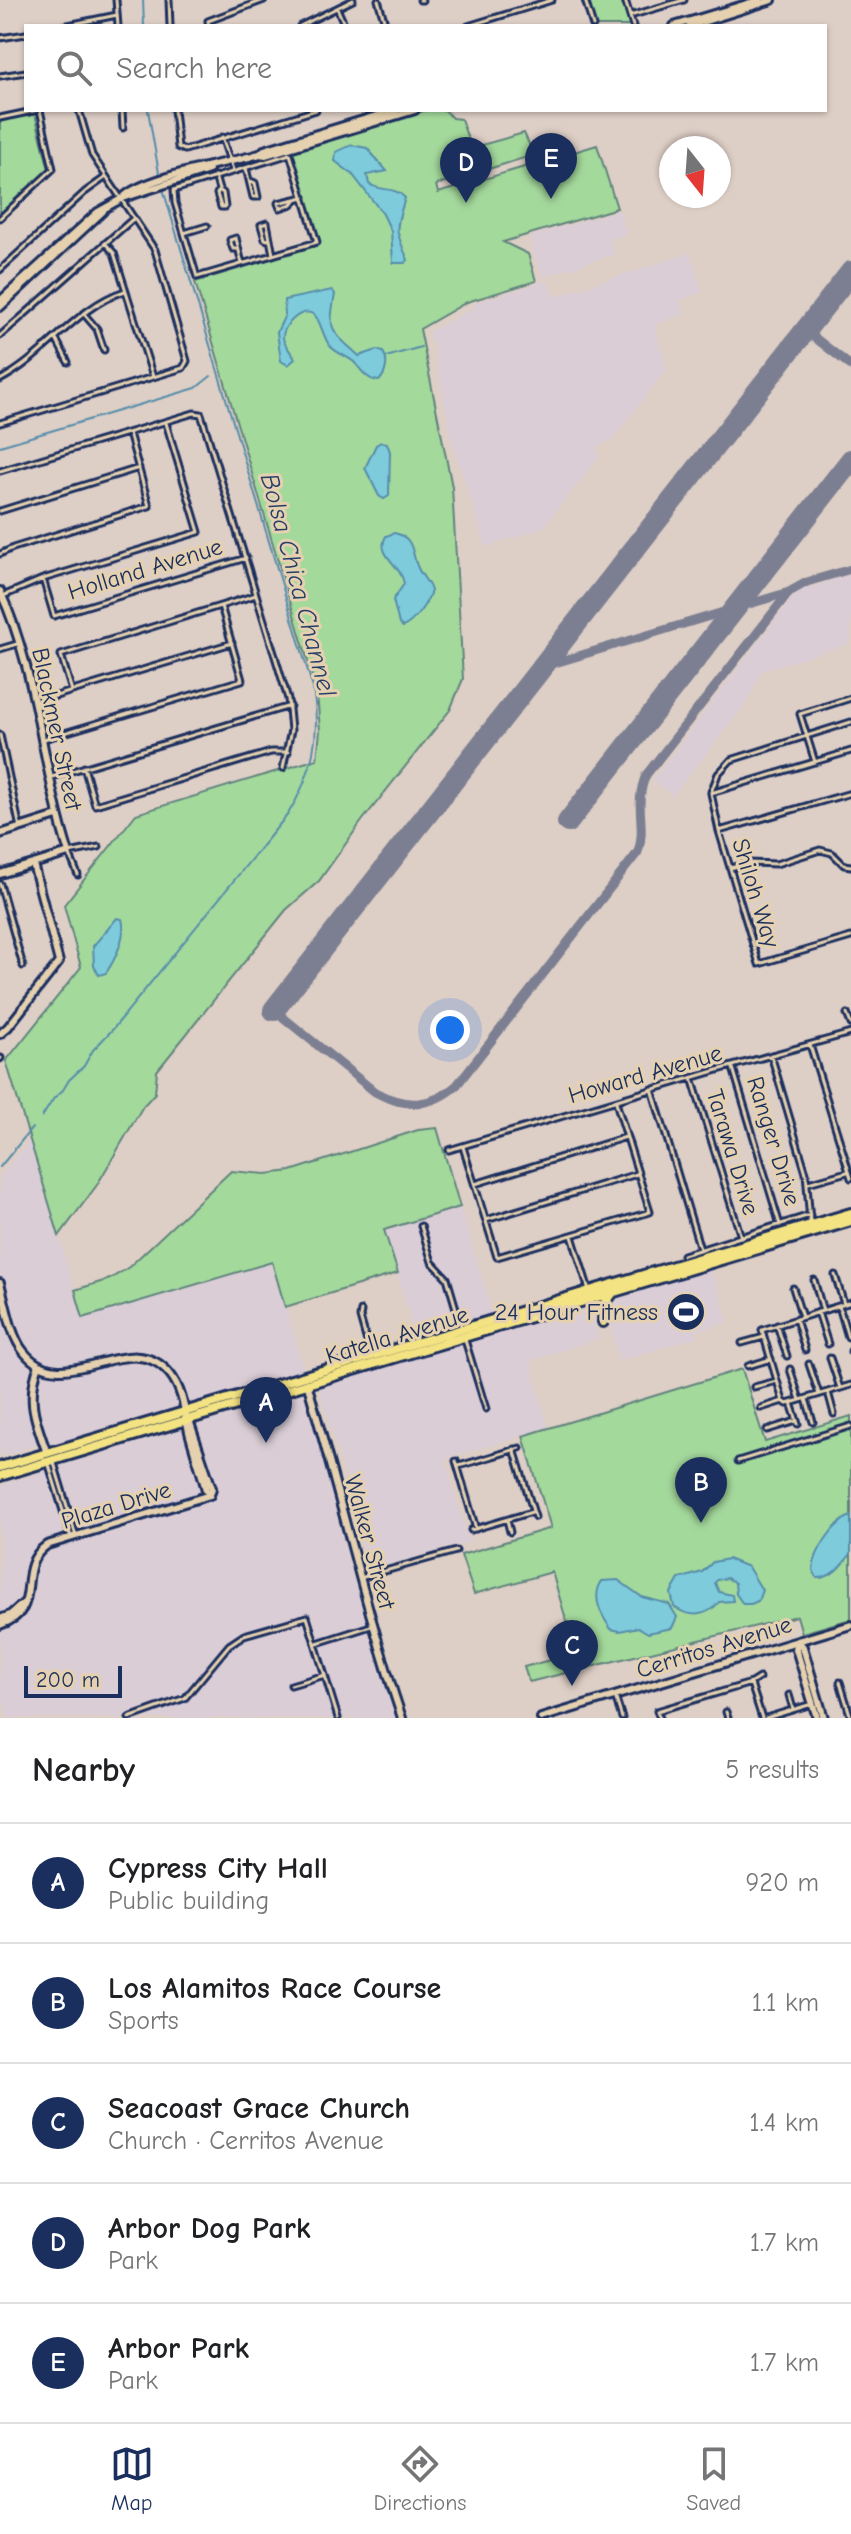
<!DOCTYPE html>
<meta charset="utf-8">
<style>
:root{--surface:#fff;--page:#f2f2f2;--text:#202124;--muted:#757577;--line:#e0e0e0;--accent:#1b2f5e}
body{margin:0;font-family:"Comic Neue",sans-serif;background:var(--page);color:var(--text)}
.compass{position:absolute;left:659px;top:136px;width:72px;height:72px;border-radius:50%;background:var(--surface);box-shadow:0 2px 6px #0004;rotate:163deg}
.scale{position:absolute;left:24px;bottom:20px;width:98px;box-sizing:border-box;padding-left:8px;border:4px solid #1b2f5e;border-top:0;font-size:22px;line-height:28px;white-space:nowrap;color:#1b2f5e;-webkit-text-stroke:6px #e5d1af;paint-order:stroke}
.you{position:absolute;left:450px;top:1030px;width:28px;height:28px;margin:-20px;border:6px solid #fff;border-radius:50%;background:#1a73e8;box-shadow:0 0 0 12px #1a73e833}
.badge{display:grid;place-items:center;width:52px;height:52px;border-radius:50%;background:var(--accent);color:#fff;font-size:26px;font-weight:700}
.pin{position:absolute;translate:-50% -66px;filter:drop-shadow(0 2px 4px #0008)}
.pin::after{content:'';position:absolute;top:42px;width:28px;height:24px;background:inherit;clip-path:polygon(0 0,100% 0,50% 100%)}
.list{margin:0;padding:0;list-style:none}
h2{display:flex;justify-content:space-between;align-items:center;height:104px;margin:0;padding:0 32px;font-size:34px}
h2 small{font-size:26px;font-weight:400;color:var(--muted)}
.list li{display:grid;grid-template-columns:52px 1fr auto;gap:24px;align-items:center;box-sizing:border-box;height:120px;padding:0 32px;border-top:2px solid var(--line)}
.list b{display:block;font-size:30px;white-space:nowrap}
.list p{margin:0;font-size:26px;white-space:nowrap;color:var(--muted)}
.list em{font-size:26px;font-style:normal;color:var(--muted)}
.icon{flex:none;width:44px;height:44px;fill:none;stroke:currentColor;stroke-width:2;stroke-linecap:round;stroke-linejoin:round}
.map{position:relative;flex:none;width:851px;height:1718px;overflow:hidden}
.search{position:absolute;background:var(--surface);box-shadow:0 2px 6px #0004;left:24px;right:24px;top:24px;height:88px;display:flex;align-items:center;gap:20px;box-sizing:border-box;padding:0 28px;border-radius:0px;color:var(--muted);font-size:30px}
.sheet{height:704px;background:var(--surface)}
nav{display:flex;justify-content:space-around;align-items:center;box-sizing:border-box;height:112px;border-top:2px solid var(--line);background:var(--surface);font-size:22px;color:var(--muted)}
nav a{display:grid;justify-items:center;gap:4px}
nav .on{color:var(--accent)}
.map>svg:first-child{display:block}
.built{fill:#dacdd6}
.green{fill:#a4d99c;stroke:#60847d;stroke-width:2}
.water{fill:#7ecbdc;stroke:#568daa;stroke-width:2}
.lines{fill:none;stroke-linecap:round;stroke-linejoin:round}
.stream{stroke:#568daa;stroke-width:2}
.taxiway{stroke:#7c7f92;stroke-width:9}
.runway{stroke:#7c7f92;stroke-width:22}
.street-casing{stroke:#1b2f5e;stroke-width:9}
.secondary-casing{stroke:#1b2f5e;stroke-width:12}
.primary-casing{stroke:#1b2f5e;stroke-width:14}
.street{stroke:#e5d1af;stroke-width:3}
.secondary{stroke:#e5d1af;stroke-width:6}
.primary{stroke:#f4e382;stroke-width:8}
.labels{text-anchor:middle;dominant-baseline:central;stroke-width:6;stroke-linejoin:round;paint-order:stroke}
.street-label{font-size:24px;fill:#1b2f5e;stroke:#e5d1af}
.poi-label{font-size:24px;fill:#1b2f5e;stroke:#e5d1af;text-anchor:end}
.water-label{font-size:26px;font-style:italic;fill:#253f6b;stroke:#e5d1af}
</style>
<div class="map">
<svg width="851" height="1718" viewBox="0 0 851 1718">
<rect width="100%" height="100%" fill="#decfc6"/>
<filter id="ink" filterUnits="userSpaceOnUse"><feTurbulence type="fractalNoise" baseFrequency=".0125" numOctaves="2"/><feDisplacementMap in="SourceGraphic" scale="16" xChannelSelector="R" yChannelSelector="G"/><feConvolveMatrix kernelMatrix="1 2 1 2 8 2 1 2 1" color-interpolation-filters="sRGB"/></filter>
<g filter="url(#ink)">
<path class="built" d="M619,210L627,234L610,239L615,254L542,277L529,237Z
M690,253L702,292L680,300L685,314L654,325L667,369L611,441L596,447L599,457L543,528L486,547L452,442L435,351L428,332L472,309L474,303L548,280L553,297Z
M851,574V643L761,671L748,701L673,796L652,780L795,594L804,589Z
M30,1139L83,1317L272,1261L304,1370L56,1443L30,1446L22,1451L0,1456V1176Z
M460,1207L493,1314L416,1337L384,1230Z
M711,1268L728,1322L695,1331L697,1337L619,1361L606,1310L611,1299Z
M585,1305L589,1308L598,1339L532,1360L534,1380L549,1428L445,1459L469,1542L368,1571L352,1498L319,1389L320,1386Z
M299,1391L304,1394L336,1499L348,1561L396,1718H8L0,1691V1485Z"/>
<path class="green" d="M587,0H622L629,26H595Z
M427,110H445L452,118L461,119L471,148L524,133L534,155L436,185L438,193L597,145L617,208L503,242L528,254L536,281L467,302L420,329L452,487L463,679L450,710L362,821L319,881L286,910L157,1071L155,1093L143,1106L97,1185L59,1236L6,1061L81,967L64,905L136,814L317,759L320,731L317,692L195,282L320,244L292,150Z
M35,114L49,170L0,215V122L12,117Z
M437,1128L460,1207L384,1230L398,1273L285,1307L272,1262L83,1318L75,1290L110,1279L129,1267L231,1171L266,1174L291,1171L418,1130Z
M742,1369L765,1442L851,1416V1619L802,1633L797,1616L529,1682L524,1667L576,1653L552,1572L474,1594L461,1555L551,1528L523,1436Z"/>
<path class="water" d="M351,145L367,148L387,171L367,175L369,184C381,192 395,186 405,198C395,231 394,227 408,260L405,263H393L391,231L383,214L352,174L335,161L336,152Z
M332,290L335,294C328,332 330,329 359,356L377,350L383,352C389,361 386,374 379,381C373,380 373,381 368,377C363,374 360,368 355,363C348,356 337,354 330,346C323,338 320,317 313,314C301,308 283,325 283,337C283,345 292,352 295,359L288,365L281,361L277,332L285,315L284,300Z
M381,442L387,443L390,452L389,496L384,499L379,496L365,468L376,445Z
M394,533C415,537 411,553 418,568C422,577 429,582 431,591C427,604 414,622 403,627L399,624L393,600L404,584C402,565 375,555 386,536Z
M117,918L122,919C127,935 115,960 106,973L99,975L94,966L93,946Z
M851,1516V1554C843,1564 831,1579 817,1578L813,1570C814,1552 834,1522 851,1516Z
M728,1559L748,1567L762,1590L758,1601L751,1604H743L736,1594L735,1583L727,1578L717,1580L715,1583L719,1592L732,1595L733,1601L719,1602C707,1617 690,1618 674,1607L671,1593L679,1579L702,1572L713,1562Z
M618,1580L642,1597L669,1604L677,1617L672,1628L648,1633L638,1627L620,1631L611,1629C601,1615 591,1597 602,1581Z"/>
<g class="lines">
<path class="stream" d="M143,0L144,26
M148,110L160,179
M386,357L421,347
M0,446L196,388L211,376
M42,1117L54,1098L63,1090L69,1080L84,1066L93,1050L113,1029L288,814C313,774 321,735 313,688L163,189
M0,1167L32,1128"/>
<path class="taxiway" d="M805,330L851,366
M542,667L789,592L807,582L851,569
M274,1010L375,1092C405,1108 431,1108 457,1085L638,852C647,825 633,805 646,775L789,592"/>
<path class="runway" d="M568,822L851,460
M274,1010L851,272"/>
<g class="street-casing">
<path id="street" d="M116,0L118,26
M169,0L170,26
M378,0L386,26
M420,0H422
M585,0L593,26
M625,0L633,26
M337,8L345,26
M630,16L684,0
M63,26L117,15
M209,26L208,21L264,0
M300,26L353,0
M468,26L552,0
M0,38L26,34
M0,76L26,72
M122,110L123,128
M174,110L178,147L185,150L316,110
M0,118L38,110
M222,137L233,170
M290,154L317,242L197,277L175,203L174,190Z
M246,168L253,197H258L255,183L250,181
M215,176L219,190L217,194L221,207H225L223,193L219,190
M295,200L292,204L280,208L278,203L304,197
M0,218L53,169L40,110
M184,233L207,226
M268,240L265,239L261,225L267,223L273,255
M105,243L114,253L153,377
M237,249H233L230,240L236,238L242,264
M0,270L85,192L106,177
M84,314L97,329L104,350
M0,336L134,218
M56,339L68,362
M0,380C47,355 77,306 125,291
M0,423L183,368L187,361L155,250L92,155L79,110
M0,471L194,413L201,414L288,699L291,730L283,768
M0,511L139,468
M0,554L13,548L149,506L129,433
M43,579L54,616L246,558
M3,596L43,579L199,532L166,423
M0,649L17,644
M72,691L61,655L256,595
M36,702L232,643
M0,735L20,828
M44,739L242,680L221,606
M851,751L711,793L719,831L759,964L851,937
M815,762L800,714L851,698
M84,767L95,805L271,752H288
M52,777L290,706
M711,792L718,774L731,760L851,722
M719,831L851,793
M730,868L750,863L776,864L820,850L832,853L844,865L851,866
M78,875L69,853L99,847
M0,884L23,966
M847,1014L851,1024
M810,1045L851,1178
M771,1055L806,1173L810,1221
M0,1059L1,1058
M733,1068L780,1225
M692,1078L741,1237
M652,1089L700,1249
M463,1147L497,1257L650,1212L616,1102
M449,1150L718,1070L851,1033
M808,1183L847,1172
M475,1184L626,1137
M486,1220L637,1174
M421,1226L432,1262L447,1278L462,1329
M572,1236L589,1290
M683,1255L810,1215
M835,1275L844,1304
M814,1280L823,1311
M793,1288L802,1317
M851,1302L762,1330L783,1401L787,1404L851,1385
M839,1306L848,1337
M361,1311L360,1317L371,1356
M818,1312L828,1344
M796,1319L805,1350
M777,1325L787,1356
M465,1340L486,1409
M742,1343L764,1337
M851,1351V1352
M830,1358L840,1388
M809,1364L819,1394
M748,1366L771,1359
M790,1369L800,1400
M754,1387L777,1381
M828,1392L834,1414
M806,1399L813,1422
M791,1403L798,1424
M761,1408L783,1401
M767,1430L796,1421
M514,1449L535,1517
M456,1461L476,1529
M738,1461L851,1426
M54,1463L76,1536
M49,1465L71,1537
M459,1466L520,1448
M507,1520L510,1532
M471,1530L532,1512
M360,1578L456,1551
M317,1643L374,1625
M840,1682L851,1718
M751,1684L762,1718
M291,1685L325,1675
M789,1695L793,1709
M615,1696L622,1718
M726,1712L728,1718
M129,1718L185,1698L229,1645L244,1635L307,1617L338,1718
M660,1718L657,1711L751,1683L759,1678
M766,1718L812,1704"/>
</g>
<g class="secondary-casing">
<path id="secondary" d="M674,26L760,0
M690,26L772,0
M260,154L264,150L396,110
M123,198C142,177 229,163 260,154L266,155L415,110
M0,301L98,212L123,198L209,170
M0,307L103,211
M0,591C38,673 41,766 69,853L0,874
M0,834L57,816
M0,1034L8,1027L59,962L33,864
M0,1283C6,1304 10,1335 24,1352C65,1403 130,1324 170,1374C183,1390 185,1413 189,1432C194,1451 201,1471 206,1490L210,1495
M39,1365C26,1399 35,1420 47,1453
M307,1383C340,1494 365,1608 402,1718
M190,1423L212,1488L210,1495
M0,1619L10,1615L25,1602
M0,1625C47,1609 12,1570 47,1545L210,1495
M798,1641L803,1647L824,1718
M798,1641L796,1649L817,1718
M541,1718L851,1625"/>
</g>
<g class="primary-casing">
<path id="primary" d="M603,1322L604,1304L612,1294
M0,1467L851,1213
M0,1476L851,1221"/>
</g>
<use href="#street" class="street"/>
<use href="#secondary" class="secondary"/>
<use href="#primary" class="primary"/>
</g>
</g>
<defs>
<g id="stadium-disc" transform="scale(2)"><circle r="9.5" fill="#1b2f5e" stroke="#e5d1af"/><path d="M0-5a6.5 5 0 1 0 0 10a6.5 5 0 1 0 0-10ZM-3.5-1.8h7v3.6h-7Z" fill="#fff"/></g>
</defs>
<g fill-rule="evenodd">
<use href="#stadium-disc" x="686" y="1312"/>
</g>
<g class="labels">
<g class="street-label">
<text transform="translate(145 569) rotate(-17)">Holland Avenue</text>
<text transform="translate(57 729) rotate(78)">Blackmer Street</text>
<text transform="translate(756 893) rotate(73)">Shiloh Way</text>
<text transform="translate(645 1074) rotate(-16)">Howard Avenue</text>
<text transform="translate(774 1141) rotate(73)">Ranger Drive</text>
<text transform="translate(733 1152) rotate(73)">Tarawa Drive</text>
<text transform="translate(397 1335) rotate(-17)">Katella Avenue</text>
<text transform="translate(116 1505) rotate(-17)">Plaza Drive</text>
<text transform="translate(370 1542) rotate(75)">Walker Street</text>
<text transform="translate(714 1647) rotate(-17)">Cerritos Avenue</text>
</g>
<g class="poi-label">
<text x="658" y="1312">24 Hour Fitness</text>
</g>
<g class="water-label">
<text transform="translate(298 585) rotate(75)">Bolsa Chica Channel</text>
</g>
</g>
</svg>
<svg class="compass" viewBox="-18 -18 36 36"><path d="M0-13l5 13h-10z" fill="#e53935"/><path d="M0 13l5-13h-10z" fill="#757577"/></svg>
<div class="scale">200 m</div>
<div class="you"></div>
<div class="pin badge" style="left:266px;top:1443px">A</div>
<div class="pin badge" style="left:701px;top:1523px">B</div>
<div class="pin badge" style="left:572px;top:1686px">C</div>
<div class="pin badge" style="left:466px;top:203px">D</div>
<div class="pin badge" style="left:551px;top:199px">E</div>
<div class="search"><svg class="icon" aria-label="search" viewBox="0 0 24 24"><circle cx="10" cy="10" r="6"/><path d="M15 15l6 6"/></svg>Search here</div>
</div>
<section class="sheet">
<h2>Nearby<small>5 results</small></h2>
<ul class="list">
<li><span class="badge">A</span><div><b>Cypress City Hall</b><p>Public building</p></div><em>920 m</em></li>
<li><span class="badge">B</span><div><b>Los Alamitos Race Course</b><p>Sports</p></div><em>1.1 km</em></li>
<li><span class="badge">C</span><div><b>Seacoast Grace Church</b><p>Church · Cerritos Avenue</p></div><em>1.4 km</em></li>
<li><span class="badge">D</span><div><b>Arbor Dog Park</b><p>Park</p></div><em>1.7 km</em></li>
<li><span class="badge">E</span><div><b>Arbor Park</b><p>Park</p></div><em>1.7 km</em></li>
</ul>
</section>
<nav>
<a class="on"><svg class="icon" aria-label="map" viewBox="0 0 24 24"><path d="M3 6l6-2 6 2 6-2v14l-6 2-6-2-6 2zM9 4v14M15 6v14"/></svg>Map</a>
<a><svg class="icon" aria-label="directions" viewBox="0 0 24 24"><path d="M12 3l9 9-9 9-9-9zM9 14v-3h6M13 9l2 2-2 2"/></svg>Directions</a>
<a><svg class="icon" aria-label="saved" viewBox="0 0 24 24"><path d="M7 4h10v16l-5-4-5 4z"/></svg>Saved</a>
</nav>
